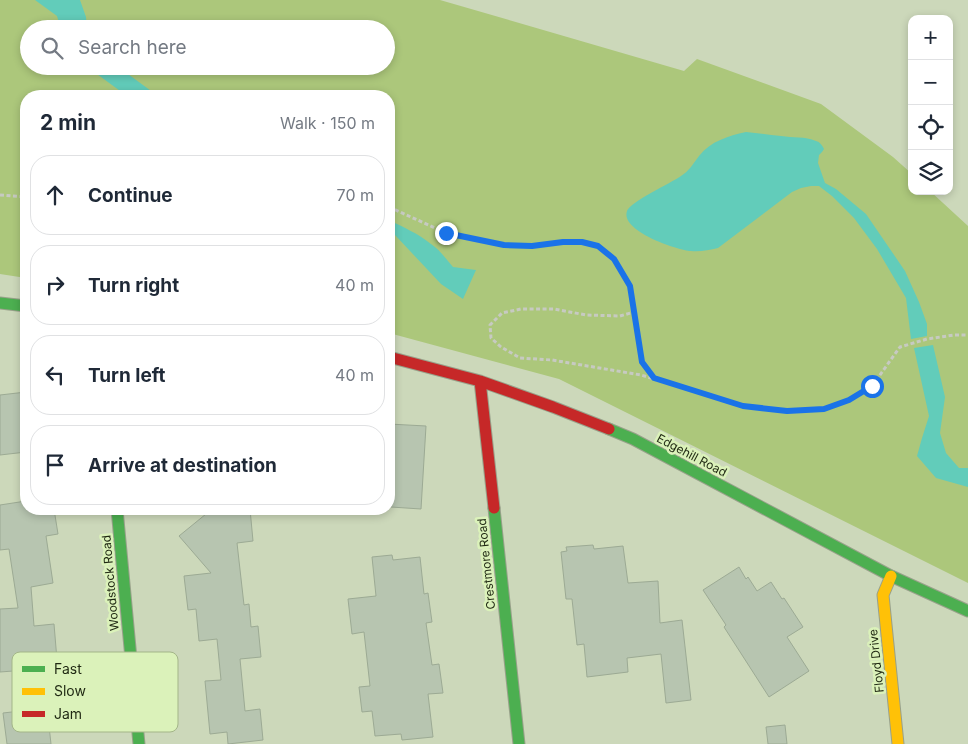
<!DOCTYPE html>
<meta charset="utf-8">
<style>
:root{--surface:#fff;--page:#f2f2f3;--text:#1f2937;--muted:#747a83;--line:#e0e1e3}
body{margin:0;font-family:Inter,sans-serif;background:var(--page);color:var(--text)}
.controls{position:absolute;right:15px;top:15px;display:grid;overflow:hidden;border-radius:10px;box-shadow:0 2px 8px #0003}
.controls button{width:45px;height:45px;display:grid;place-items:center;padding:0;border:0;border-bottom:1px solid var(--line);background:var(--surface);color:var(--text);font:25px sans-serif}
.stop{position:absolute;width:15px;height:15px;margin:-11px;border:4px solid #1a73e8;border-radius:50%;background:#fff}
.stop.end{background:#1a73e8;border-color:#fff;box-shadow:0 1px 5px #0008}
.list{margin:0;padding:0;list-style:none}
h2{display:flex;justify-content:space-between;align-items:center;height:65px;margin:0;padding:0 20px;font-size:21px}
h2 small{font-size:16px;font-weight:400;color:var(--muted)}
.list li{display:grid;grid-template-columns:32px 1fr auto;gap:15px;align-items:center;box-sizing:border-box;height:80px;margin:0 10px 10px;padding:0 10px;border:1px solid var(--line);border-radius:20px}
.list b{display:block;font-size:19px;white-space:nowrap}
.list em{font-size:16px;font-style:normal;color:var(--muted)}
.icon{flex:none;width:28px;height:28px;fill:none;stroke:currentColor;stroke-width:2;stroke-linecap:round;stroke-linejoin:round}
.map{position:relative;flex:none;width:968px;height:744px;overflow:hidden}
.search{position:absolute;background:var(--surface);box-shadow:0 2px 8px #0003;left:20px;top:20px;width:375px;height:55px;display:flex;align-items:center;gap:12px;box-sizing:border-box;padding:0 18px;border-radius:28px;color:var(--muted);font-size:19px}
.panel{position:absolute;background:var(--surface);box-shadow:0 2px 8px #0003;left:20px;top:90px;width:375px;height:425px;border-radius:20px}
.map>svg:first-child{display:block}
.green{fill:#acc77b;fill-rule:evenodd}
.water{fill:#62ccba}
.building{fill:#b7c5b0;stroke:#9caa94}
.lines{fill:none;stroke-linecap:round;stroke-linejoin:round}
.fast-casing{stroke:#98a18a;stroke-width:13}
.slow-casing{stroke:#98a18a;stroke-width:13}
.jam-casing{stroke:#98a18a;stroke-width:13}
.path{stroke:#c7cac2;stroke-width:3;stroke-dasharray:4 2.5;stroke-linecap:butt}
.fast{stroke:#4caf50;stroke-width:11}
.slow{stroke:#ffc107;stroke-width:11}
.jam{stroke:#c62828;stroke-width:11}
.route{stroke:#1a73e8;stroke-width:6}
.labels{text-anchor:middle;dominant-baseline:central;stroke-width:5;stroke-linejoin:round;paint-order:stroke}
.street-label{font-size:12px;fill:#1f2812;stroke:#dbf2ba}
.key{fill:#dbf2ba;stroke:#a3b588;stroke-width:1}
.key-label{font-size:14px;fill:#1f2812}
</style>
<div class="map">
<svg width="968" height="744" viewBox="0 0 968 744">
<rect width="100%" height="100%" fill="#ccd8ba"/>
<path class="green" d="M0,0H440L684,71L697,59L821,104L893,157L912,174V191H930L968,226V583L559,379L389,333V96H26V278L0,274ZM29,29H386V66H29Z"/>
<path class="water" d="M35,0H80L86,17L87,29H61L57,16Z
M86,66H117L158,96H127Z
M746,132C758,133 769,135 781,136C793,138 805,136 816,141C820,142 822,145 824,149L822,152L819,155L818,163L825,183L836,189L866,214L905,271L919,302L927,324V336L911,339L906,298L877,249L854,218L832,196L819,186H811L801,188L792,192L718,248C709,250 700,252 691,251C677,250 620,231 627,211C630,202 671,183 681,176C689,171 693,164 699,156C711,141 728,136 746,132Z
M389,220C403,227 419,234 431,244C440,250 446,259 453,267L476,270L463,299L441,284L395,235L389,233Z
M933,345L945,397L940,433L946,453L959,468H968V487L936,478L917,456L922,438L929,416L914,348Z"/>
<path class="building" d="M26,392V452L0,455V395Z
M389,424L426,426L421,509L391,507L393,475H389Z
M26,501V509H54L58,534L46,536L53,583L31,587L34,626L54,624L57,660L52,661L53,668L0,672V609L18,608L9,549L0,550V505Z
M205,509H250L253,541L237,543L244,605L249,604L251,627L258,626L261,657L240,659L245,711L260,709L263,740L228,744L227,732L210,734L205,681L221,680L217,639L199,641L196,609L188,610L184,576L211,573L179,536L206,514Z
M593,545L594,549L623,546L628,583L658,581L660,623L682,620L691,700L666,703L661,654L627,658L628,672L587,677L584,644L577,645L572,599H566L561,552L567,551L566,547Z
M392,555L393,560L420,557L424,594L428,593L432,622L426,623L432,665L439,664L443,693L428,694L433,737L402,740L401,734L375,736L372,711L362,712L359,687L370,686L364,632L352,634L348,599L376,596L372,557Z
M739,567L746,579L748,577L757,591L771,582L782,599L784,598L803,627L787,637L809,671L769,697L724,627L726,625L703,590Z
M47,708L51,744H7L3,713Z
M785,725L787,744H768L766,727Z"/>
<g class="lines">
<g class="fast-casing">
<path id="fast" d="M0,303L26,306
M609,429L633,439L891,576L968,611
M494,508L519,744
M117,509L139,744"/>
</g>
<g class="slow-casing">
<path id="slow" d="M891,576L883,595L898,744"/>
</g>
<g class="jam-casing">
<path id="jam" d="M389,357L480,381L553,407L609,429
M480,381L494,508"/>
</g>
<path class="path" d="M0,195L26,197
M389,207L446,233L504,245L531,246L563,242H582L598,246L614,259L630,286L634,312L620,316L586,315L554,309H521L502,313L490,325L491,338L501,347L520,358L552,360L641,375L743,406L787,411L824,409L849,399L872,386L900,347L927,339L954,335H968
M634,312L642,362L654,378"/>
<use href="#fast" class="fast"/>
<use href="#slow" class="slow"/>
<use href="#jam" class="jam"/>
</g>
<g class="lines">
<path class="route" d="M446,233L504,245L532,246L563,242H582L598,246L614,259L630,286L642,362L654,378L743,406L787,411L824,409L849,400L872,386"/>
</g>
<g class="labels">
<g class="street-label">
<text transform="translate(692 455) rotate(28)">Edgehill Road</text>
<text transform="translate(486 564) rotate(-96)">Crestmore Road</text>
<text transform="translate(110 583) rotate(-95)">Woodstock Road</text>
<text transform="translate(876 661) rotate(-96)">Floyd Drive</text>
</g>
</g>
<rect x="12" y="652" width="166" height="80" rx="8" class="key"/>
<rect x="22" y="666" width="23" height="6" fill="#4caf50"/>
<rect x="22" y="688" width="23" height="7" fill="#ffc107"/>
<rect x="22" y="711" width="23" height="6" fill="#c62828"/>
<g class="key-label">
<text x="54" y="674">Fast</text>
<text x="54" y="696">Slow</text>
<text x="54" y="719">Jam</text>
</g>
</svg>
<div class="controls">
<button>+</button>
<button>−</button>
<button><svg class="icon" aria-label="locate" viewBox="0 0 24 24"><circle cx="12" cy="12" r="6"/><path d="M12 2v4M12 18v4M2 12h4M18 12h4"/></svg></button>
<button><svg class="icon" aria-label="layers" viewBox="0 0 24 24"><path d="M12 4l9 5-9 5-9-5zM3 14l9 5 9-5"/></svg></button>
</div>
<div class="stop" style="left:872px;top:386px"></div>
<div class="stop end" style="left:446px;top:233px"></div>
<div class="search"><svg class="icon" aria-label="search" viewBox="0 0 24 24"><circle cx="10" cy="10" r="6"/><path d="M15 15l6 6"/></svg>Search here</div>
<section class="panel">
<h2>2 min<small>Walk · 150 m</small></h2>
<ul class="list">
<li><svg class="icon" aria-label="ahead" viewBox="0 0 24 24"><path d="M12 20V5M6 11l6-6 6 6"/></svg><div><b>Continue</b></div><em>70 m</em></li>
<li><svg class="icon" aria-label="right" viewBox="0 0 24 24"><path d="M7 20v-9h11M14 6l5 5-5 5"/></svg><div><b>Turn right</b></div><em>40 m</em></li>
<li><svg class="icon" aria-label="left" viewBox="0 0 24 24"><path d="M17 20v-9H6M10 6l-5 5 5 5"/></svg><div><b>Turn left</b></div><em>40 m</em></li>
<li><svg class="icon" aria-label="arrive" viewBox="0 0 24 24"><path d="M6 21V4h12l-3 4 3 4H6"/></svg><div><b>Arrive at destination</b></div></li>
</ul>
</section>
</div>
